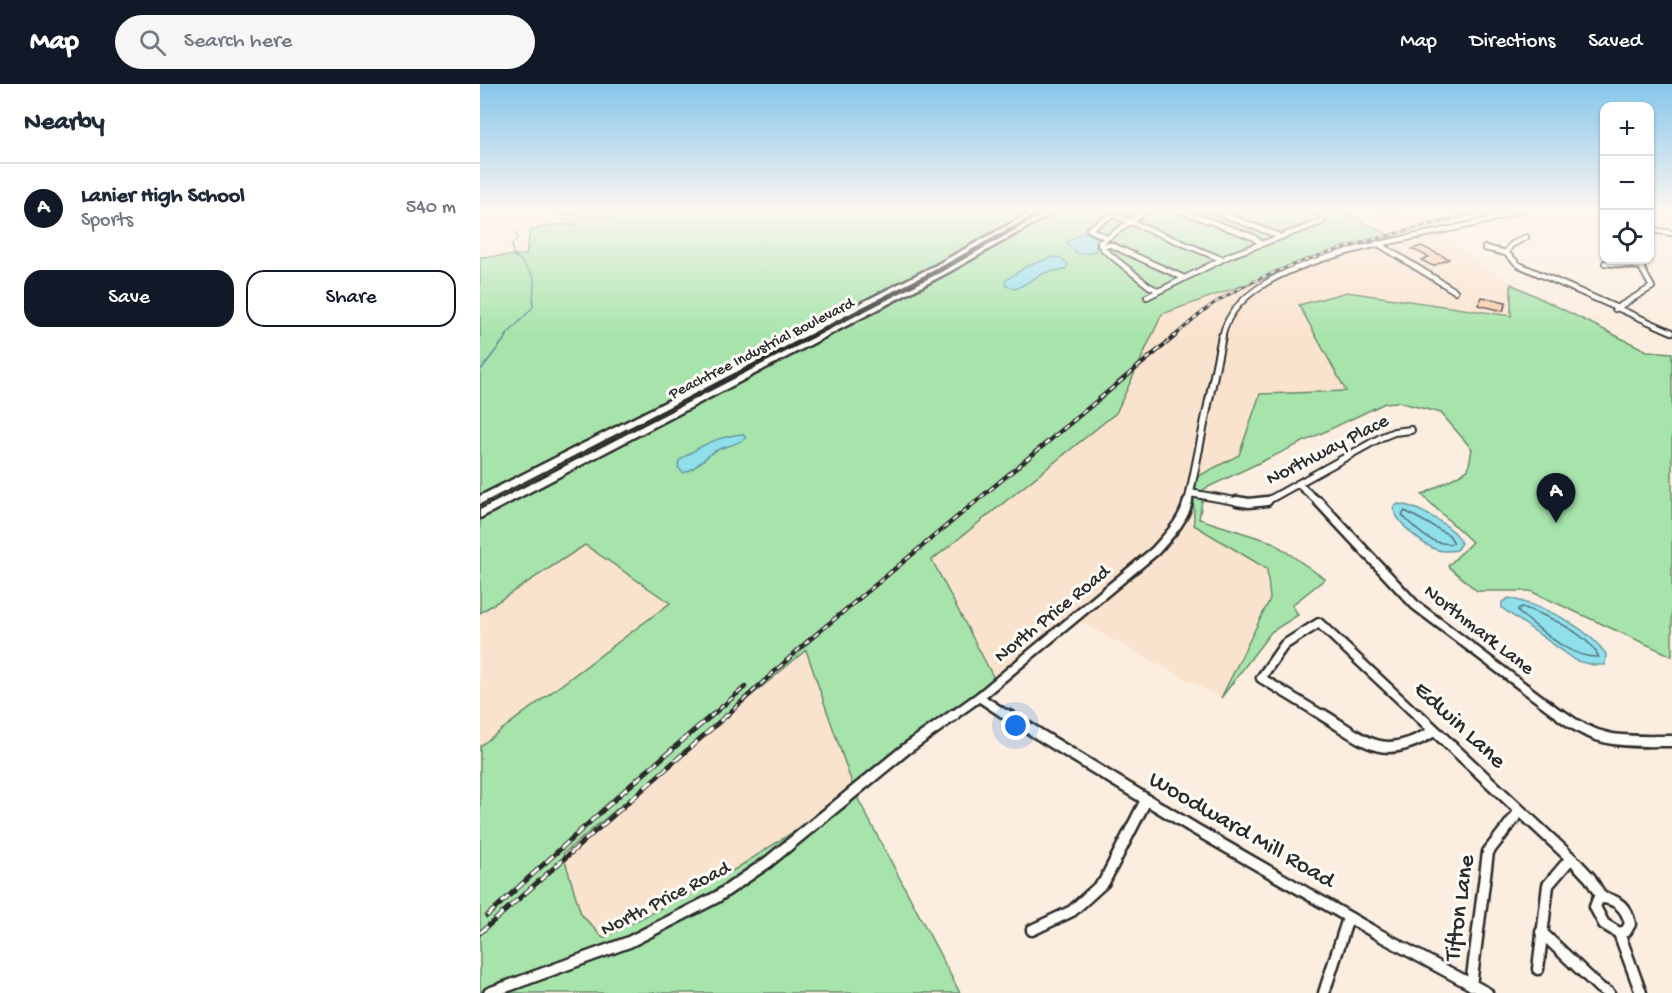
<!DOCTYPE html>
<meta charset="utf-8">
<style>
:root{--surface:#fff;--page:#f6f6f7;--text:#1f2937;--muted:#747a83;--line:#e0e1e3;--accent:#111827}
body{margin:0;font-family:"Gochi Hand",sans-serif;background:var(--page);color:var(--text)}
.controls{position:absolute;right:18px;top:18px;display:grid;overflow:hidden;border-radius:12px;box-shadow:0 2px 4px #0004}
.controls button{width:54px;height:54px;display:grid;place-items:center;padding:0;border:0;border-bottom:2px solid var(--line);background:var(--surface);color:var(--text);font:30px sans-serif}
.you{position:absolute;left:536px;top:642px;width:21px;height:21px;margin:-15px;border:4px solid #fff;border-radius:50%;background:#1a73e8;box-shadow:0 0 0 9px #1a73e833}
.badge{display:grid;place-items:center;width:39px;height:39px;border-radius:50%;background:var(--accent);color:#fff;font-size:20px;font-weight:700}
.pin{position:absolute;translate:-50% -50px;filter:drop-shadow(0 2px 3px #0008)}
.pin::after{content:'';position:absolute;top:32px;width:21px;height:18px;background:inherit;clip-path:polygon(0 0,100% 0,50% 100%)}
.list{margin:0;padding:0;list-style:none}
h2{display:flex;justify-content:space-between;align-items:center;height:78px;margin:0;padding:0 24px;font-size:26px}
h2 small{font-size:20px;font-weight:400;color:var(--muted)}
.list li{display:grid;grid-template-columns:39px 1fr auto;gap:18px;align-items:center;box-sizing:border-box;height:90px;padding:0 24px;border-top:2px solid var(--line)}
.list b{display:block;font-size:22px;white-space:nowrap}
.list p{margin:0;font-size:20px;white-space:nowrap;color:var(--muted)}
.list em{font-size:20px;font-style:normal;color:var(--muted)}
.actions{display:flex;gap:12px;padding:18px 24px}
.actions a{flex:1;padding:14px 0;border:2px solid var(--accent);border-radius:18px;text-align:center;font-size:21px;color:var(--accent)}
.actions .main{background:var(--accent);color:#fff}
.icon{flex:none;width:33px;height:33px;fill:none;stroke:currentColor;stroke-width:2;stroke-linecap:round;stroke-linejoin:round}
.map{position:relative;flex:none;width:1192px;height:909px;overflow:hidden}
header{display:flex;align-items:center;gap:36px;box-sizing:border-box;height:84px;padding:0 30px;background:var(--accent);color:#fff}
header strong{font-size:28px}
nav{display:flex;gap:33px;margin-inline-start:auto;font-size:21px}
.search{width:420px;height:54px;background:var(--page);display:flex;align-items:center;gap:15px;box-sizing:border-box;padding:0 21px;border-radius:33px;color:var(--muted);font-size:22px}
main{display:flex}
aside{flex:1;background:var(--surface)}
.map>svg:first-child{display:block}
.built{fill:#fae3ce}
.green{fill:#a6e4ab;stroke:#68886b;stroke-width:1.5;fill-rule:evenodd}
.water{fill:#90e0ec;stroke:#68989f;stroke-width:1.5}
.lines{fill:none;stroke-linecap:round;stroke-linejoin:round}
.shore{stroke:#537378;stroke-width:1.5}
.stream-far1{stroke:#68989f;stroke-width:1.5}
.stream{stroke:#68989f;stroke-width:2}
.building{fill:#f7cba6;stroke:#2b2b2b;stroke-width:1.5}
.minor-far3-casing{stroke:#2b2b2b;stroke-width:8}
.minor-far2-casing{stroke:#2b2b2b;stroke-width:10}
.minor-far1-casing{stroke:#2b2b2b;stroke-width:13}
.minor-casing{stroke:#2b2b2b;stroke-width:15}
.highway-casing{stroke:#2b2b2b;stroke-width:5}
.minor-far3{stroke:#fdfcf7;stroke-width:4.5}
.minor-far2{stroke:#fdfcf7;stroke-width:6}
.minor-far1{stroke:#fdfcf7;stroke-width:8}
.minor{stroke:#fdfcf7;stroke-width:10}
.highway{fill:#fdfcf7;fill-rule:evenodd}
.rail-far2-casing{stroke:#2b2b2b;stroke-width:3}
.rail-far1-casing{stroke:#2b2b2b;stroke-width:4.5}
.rail-casing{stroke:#2b2b2b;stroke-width:5}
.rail-far2{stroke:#fdfcf7;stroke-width:1.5;stroke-dasharray:4.5;stroke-linecap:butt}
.rail-far1{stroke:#fdfcf7;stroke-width:2;stroke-dasharray:6;stroke-linecap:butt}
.rail{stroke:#fdfcf7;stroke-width:3;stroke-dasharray:10;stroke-linecap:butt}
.labels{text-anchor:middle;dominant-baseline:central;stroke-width:6;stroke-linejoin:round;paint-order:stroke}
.far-street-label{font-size:16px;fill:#2b2b2b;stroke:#fdfcf7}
.street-label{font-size:20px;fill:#2b2b2b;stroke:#fdfcf7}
.near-street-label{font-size:24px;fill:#2b2b2b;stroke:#fdfcf7}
</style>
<header>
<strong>Map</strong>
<div class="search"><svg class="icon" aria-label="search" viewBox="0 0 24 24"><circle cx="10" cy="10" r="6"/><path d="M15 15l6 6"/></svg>Search here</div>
<nav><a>Map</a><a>Directions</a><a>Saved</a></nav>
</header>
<main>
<aside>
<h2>Nearby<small></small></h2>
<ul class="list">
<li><span class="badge">A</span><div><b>Lanier High School</b><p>Sports</p></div><em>540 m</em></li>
</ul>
<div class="actions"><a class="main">Save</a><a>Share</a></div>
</aside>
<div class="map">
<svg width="1192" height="909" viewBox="0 0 1192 909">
<rect width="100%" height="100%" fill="#fbeddf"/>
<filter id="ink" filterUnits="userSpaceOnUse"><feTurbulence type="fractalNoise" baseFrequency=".0167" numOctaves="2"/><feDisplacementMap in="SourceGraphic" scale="12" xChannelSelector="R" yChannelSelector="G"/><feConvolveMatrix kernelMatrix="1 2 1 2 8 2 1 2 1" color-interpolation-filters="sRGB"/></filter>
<g filter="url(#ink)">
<path class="built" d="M955,149L1031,200L1032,232L867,208V307L780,310L759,371L713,395L714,441L787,484L790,514L741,614L597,536L517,600L452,477L636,329L682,230L865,165Z
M105,461L190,519L0,662V529Z
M326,566L375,708L254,786L123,855L101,830L83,770Z"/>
<path class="green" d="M136,126L858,125L917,155L865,165L682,230L636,329L452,476L517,600L375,709L480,909H0V662L190,519L105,461L0,529V173L46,171L50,147L71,141H97L79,134L81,130L132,134L139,127ZM326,566L375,708L254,786L123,854L101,830L83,770Z
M1031,200L1167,267L1192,269V572L1050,507H997L968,482L992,458L942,411L988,386L992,365L961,329L918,318L905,319L724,405L719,435L792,458L845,495L812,521L818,531L791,548L741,614L790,515L787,485L714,441L713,395L759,371L780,310L866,307L819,221L867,208L1031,232Z"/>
<path class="water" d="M603,148L616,153V166L609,169L598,170L586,159Z
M574,173L581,174L588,180L586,185L564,189L536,205L526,202L525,197L547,182Z
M263,350L266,354C256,361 245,362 235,367C223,374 216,386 203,389L198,383L199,377C218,362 238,352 263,350Z
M918,420C934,421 977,443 981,459L977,466C971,467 964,468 958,466C943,462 917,439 913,424Z
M1029,514C1064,523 1104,540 1126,570L1125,581H1114L1097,577L1022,524V518Z"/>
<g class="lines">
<path class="shore" d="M925,427L969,451L974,459C952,463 936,446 922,431Z
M1042,523C1068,532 1106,548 1119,573C1090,575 1061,545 1039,529L1038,525Z"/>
<path class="stream-far1" d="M100,125L142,128L189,125
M25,253L53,223L54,193L40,176L33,172L32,160L38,154L35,148"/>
<path class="stream" d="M0,287L27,252"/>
</g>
<path class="building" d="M941,162L969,175L953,182L941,176L949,173L932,165Z
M1002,213L1026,218L1023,227L998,221Z"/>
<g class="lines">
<g class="minor-far3-casing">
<path id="minor-far3" d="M669,125L620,159L624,166L669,202L679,207
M696,125L773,153L779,158
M728,125L797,151
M904,125H911
M1170,146L1192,149
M625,153L609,145L630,132H636L741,175
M1046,153L1031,161L1026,169L1039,181L1192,248
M897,159L975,207
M620,161H631L702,193
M1005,164L1026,169
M1125,179L1162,183
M667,213L751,171L839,139L843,136L840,129L832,125
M1135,225L1172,203L1157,176
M742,253C761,160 970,158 1041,125"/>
</g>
<g class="minor-far2-casing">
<path id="minor-far2" d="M818,400L840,419
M710,409L766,419
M708,419L742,252
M776,419L785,418L902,353L914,348L931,346"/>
</g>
<g class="minor-far1-casing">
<path id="minor-far1" d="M757,417L769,419L787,417
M838,417L935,521L1083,633
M499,613L529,633
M471,633L499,613L675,467C688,452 704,437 708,417
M845,633L781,594L804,561L839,539L939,633"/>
</g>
<g class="minor-casing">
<path id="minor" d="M527,631L715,745L896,849L1007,909
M843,631C889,659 902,678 954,647
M938,631L1095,778L1110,794L1122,814
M1081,631C1120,661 1146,657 1192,657
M1122,814C1138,815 1147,825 1150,840L1146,847L1139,849L1124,840L1115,823L1118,815Z
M552,846L592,827L624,798L666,716
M1061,848L1120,904L1129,909
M1139,849L1161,909
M1058,885L1068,801L1091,774
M991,901L1008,768L1040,727
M9,909L149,858L237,813L288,778L426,665L474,631
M844,909L868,834"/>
</g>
<g class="highway-casing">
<path id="highway" d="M557,125H564L460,183L0,420V412L456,181Z
M572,125H579L471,187L0,434V426L467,185Z"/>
</g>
<use href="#minor-far3" class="minor-far3"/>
<use href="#minor-far2" class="minor-far2"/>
<use href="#minor-far1" class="minor-far1"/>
<use href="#minor" class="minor"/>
<use href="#highway" class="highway"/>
<g class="rail-far2-casing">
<path id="rail-far2" d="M693,253C707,242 720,228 736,218C815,169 920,150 1009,125"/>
</g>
<g class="rail-far1-casing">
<path id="rail-far1" d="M230,633L265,603
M245,633L328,557L695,252"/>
</g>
<g class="rail-casing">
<path id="rail" d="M7,832L145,706L232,631
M0,849L247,631"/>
</g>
<use href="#rail-far2" class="rail-far2"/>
<use href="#rail-far1" class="rail-far1"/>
<use href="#rail" class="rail"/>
</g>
</g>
<linearGradient id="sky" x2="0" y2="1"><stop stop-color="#85c6ea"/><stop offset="0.5" stop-color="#fdf7f1"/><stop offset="1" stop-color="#fdf7f1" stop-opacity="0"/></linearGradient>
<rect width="1192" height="252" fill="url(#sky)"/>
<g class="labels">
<g class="far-street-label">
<text transform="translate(282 266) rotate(-27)">Peachtree Industrial Boulevard</text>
</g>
<g class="street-label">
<text transform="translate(848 367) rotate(-27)">Northway Place</text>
<text transform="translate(573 531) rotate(-39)">North Price Road</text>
<text transform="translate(998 547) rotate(38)">Northmark Lane</text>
<text transform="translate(186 816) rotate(-27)">North Price Road</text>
</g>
<g class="near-street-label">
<text transform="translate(979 642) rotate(43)">Edwin Lane</text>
<text transform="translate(761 747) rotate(30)">Woodward Mill Road</text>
<text transform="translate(981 824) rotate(-82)">Tifton Lane</text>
</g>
</g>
</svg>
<div class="controls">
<button>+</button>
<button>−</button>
<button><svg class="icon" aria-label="locate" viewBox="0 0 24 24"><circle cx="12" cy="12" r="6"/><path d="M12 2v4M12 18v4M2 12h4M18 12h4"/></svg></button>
</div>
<div class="you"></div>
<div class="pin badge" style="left:1076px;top:439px">A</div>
</div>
</main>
